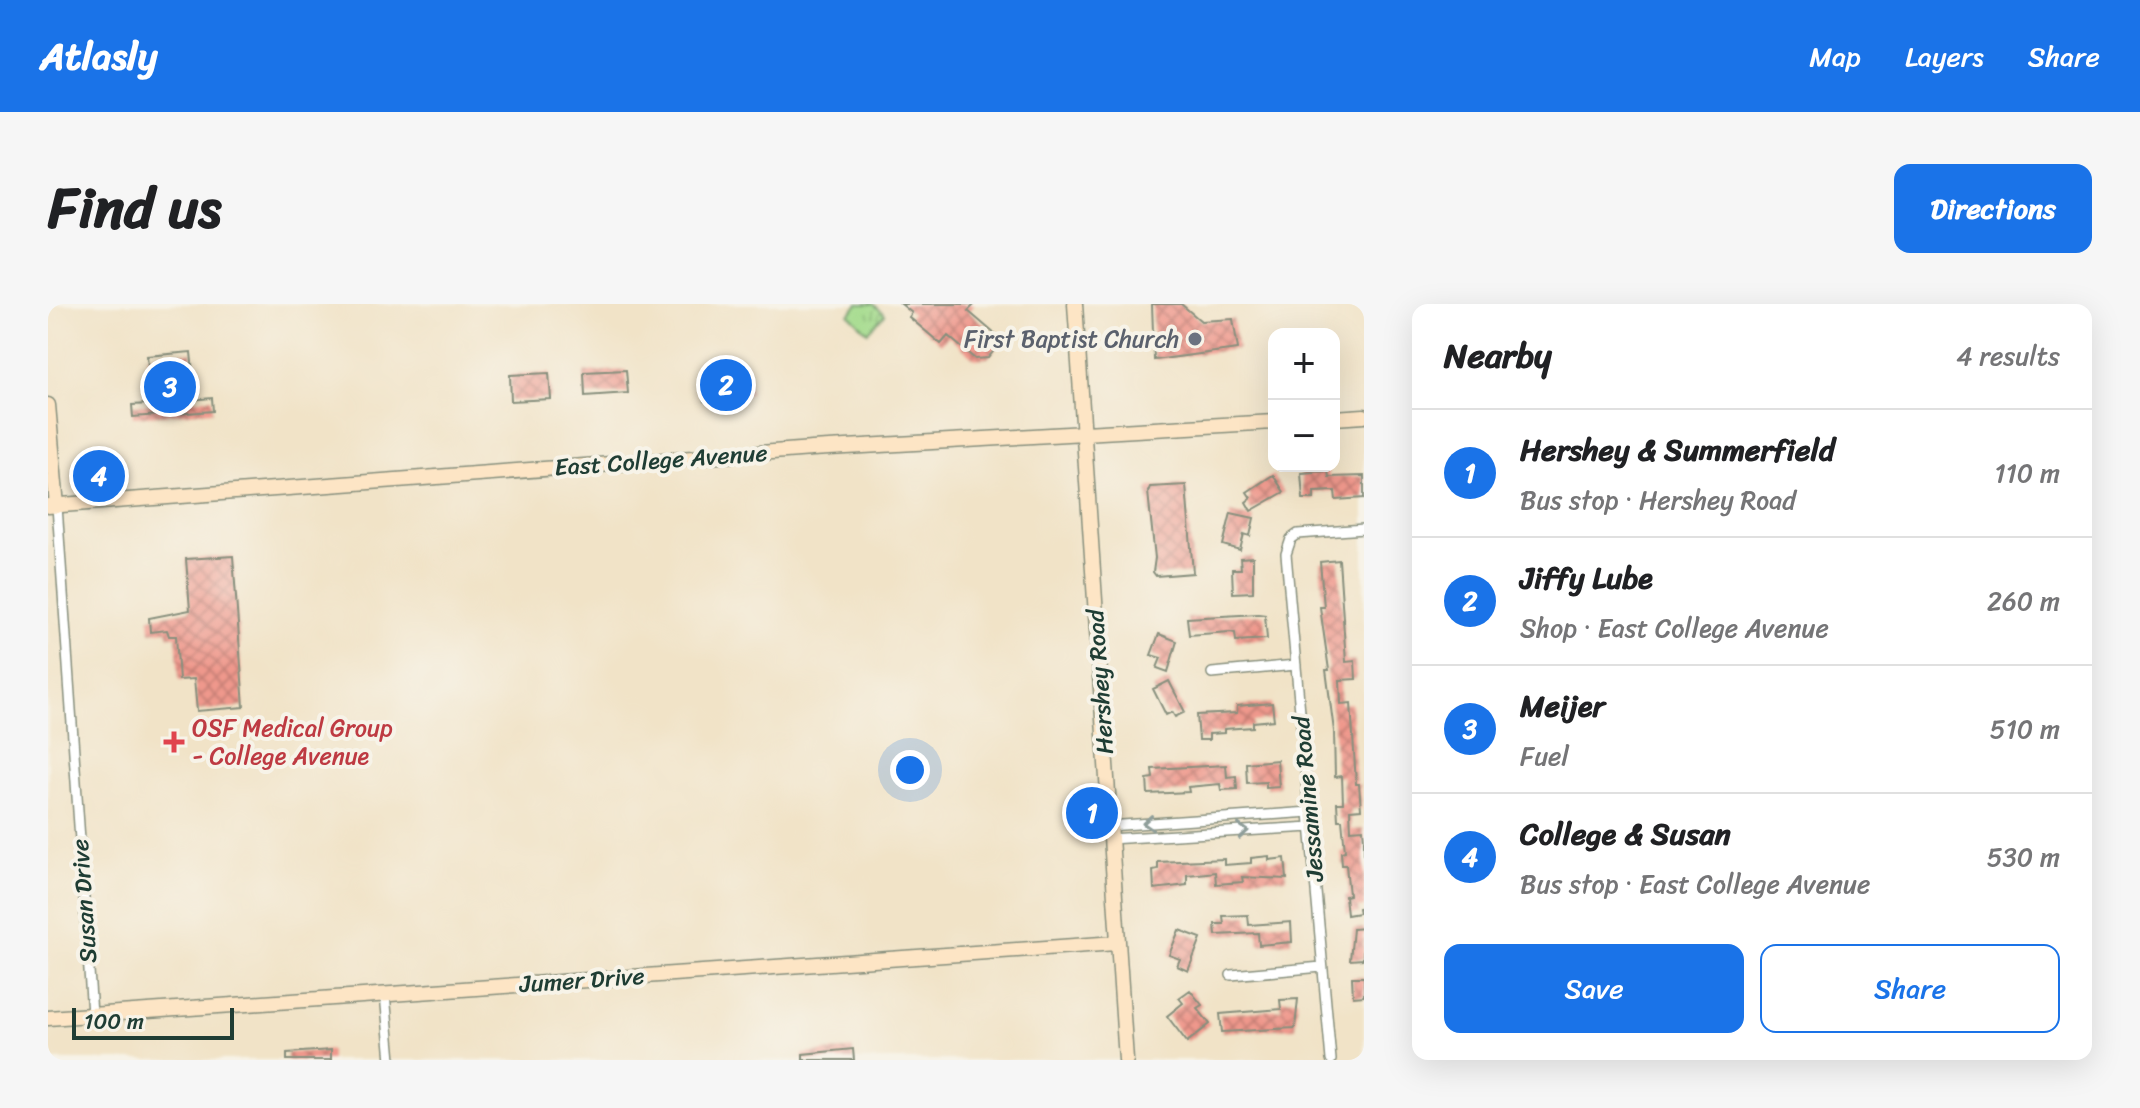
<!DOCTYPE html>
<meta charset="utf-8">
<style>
:root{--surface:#fff;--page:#f6f6f6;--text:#202124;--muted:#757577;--line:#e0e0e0;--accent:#1a73e8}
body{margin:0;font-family:Sriracha,sans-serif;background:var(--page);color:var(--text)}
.controls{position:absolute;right:24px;top:24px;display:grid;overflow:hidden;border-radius:16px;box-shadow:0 8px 32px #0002}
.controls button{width:72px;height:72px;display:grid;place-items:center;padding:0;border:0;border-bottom:2px solid var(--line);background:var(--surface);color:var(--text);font:40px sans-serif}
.scale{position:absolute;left:24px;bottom:20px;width:162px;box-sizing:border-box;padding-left:8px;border:4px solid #1f3d34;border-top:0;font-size:22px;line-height:28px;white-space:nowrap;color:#1f3d34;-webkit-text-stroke:6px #f7f3e8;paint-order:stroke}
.you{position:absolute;left:862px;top:466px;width:28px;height:28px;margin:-20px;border:6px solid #fff;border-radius:50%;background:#1a73e8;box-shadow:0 0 0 12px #1a73e833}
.badge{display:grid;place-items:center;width:52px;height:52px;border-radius:50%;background:var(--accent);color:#fff;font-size:26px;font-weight:700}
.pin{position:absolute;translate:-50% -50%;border:4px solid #fff;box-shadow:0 2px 8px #0006}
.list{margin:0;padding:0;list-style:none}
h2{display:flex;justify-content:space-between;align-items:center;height:104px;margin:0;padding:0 32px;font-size:34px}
h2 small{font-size:26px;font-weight:400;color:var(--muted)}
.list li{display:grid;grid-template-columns:52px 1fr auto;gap:24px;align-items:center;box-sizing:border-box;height:128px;padding:0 32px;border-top:2px solid var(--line)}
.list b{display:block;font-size:30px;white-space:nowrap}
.list p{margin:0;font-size:26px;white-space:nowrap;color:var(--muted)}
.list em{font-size:26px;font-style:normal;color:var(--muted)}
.actions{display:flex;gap:16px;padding:24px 32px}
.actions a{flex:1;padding:18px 0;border:2px solid var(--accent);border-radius:16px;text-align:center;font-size:28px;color:var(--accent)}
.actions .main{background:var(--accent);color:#fff}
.map{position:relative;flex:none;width:1316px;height:756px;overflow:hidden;border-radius:16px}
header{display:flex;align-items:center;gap:48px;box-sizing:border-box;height:112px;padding:0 40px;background:var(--accent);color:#fff}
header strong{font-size:38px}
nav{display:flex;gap:44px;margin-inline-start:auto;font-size:28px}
.intro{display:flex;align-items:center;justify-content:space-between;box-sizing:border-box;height:192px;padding:0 48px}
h1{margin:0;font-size:56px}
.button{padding:20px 36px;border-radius:16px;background:var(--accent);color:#fff;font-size:28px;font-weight:700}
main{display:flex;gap:48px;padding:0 48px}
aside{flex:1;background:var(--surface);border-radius:16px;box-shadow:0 8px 32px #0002}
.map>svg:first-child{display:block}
.park{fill:url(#park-tufts);stroke:#628c60;stroke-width:2}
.building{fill:url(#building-cross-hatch)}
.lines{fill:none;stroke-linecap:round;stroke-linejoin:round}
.street-casing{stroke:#88907e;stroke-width:12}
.secondary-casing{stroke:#88907e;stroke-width:17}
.street{stroke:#fff;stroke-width:9}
.secondary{stroke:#fde5c5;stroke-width:14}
.oneway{stroke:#8f9e9a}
.worship-dot{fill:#6b7280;stroke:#f7f3e8;stroke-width:3}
.health-dot{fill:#e0444e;stroke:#f7f3e8;stroke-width:3}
.labels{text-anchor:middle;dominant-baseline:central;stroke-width:8;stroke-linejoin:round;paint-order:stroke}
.worship-label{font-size:24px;fill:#5b616d;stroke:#f7f3e8;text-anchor:end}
.street-label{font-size:24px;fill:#1f3d34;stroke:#f7f3e8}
.health-label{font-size:24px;fill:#be3a42;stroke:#f7f3e8;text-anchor:start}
</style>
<header>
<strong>Atlasly</strong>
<nav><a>Map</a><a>Layers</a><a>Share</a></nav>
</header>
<div class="intro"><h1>Find us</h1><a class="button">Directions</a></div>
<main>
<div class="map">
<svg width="1316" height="756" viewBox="0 0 1316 756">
<defs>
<pattern id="park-tufts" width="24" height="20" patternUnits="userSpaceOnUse" patternTransform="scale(2)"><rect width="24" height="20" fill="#a4db8d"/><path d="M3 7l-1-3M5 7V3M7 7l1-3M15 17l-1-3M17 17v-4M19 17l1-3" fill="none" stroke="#8dbd7a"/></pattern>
<pattern id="building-cross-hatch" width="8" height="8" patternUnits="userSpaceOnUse" patternTransform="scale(2)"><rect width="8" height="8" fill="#ef988c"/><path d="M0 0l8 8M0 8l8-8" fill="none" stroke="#c17d73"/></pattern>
</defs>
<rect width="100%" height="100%" fill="#f7f3e8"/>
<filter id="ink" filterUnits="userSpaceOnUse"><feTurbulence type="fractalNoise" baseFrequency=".0125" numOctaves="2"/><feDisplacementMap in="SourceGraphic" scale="16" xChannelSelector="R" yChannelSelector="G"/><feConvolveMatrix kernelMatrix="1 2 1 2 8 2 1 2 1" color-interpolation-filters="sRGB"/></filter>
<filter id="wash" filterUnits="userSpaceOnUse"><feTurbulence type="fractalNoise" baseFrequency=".006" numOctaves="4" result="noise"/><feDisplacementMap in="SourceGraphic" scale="32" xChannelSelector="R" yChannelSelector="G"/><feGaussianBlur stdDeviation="1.8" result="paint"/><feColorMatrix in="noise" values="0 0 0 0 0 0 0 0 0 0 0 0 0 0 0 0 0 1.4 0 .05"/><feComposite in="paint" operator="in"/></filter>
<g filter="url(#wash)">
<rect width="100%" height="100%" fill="#f1e3c7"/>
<path class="park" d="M810,0H825L837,10L820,28L801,10Z"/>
<g id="blocks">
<path class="building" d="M853,0H927L920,7L948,31V44L940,54L927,55L900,32L893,40L861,13L864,9Z
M1104,0H1133L1153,17L1185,15L1190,45L1106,56Z
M143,48L145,69L128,71L130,97L164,94L165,107L85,113L84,101L117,99L114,72L101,73L99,52Z
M578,66L580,89L537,92L536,68Z
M700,68L702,90L656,97L654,72Z
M501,69L503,95L463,97L462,71Z
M1280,167L1281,173L1316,172V194L1288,196L1287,187L1266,188V195H1255L1253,169Z
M1225,171L1236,188L1203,207L1198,198L1203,194L1199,188Z
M1138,181L1145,269L1108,272L1105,268L1107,254L1100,188L1102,183Z
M1183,209L1206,214L1202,232L1196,230L1192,246L1175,241Z
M185,252L196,403L149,407L146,375L131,376L128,332H121L119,326L102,328L101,314L142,306L138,255Z
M1205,253V288L1185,289L1184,265H1193L1192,254Z
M1291,256L1298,358L1307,357L1308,375L1292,376L1293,400L1303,399L1308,480H1311L1313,505L1302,506L1303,526L1315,525L1316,536V603L1310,604L1311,609L1299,611L1297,592L1301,591L1298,561H1294L1293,548L1297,547L1294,516H1290L1289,499H1295L1294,472L1287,473L1286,427L1278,366H1281L1272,303H1276L1272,258Z
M1210,310L1217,311L1219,335L1188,337L1187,329L1182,328L1141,331L1139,314Z
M1111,330L1129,337L1120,368L1109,364L1113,354L1103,351Z
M1121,377L1137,408L1127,413L1124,408L1118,411L1105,385Z
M1224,399L1226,416L1205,418V423L1176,425V429L1161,430V436H1151L1149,411L1189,409V402Z
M1229,456L1231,483L1218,484V478L1199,479L1198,459Z
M1178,461L1179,473L1188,472L1189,485L1173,486L1172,480L1140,483L1141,488L1100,490L1099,475L1105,474L1104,465Z
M1221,552V556L1237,554L1239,575L1194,573L1195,578L1168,580L1167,568L1150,570L1139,571V581L1106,585L1105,566L1110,565V558L1176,555V561L1203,559V554Z
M1200,611L1201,621L1243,618L1244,638L1211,641L1210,629L1168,631L1167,620H1176L1175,612Z
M1316,624L1315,655L1302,656L1305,625Z
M1131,626L1153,634L1140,667L1129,662L1132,655L1121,651Z
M1304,673H1316V692L1305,693Z
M1142,686L1154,701L1149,704L1162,720L1139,738L1119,712L1135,699L1131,694Z
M1250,695L1247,724L1174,728L1172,710L1233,705L1232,696Z
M805,745L806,756H755V750Z
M283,746V756H239V749Z"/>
</g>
</g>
<g filter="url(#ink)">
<use href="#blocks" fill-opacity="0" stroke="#88907e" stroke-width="2"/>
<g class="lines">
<g class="street-casing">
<path id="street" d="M9,202L44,710
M1164,369L1248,361
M1060,522L1262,508
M1061,535L1263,523
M1183,671L1274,663
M337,690L343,756
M1283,756L1238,250L1243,235L1250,230L1316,225"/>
</g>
<g class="secondary-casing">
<path id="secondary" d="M1027,0L1078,756
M0,101L9,202
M1286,114L1316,112
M0,202L764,145L1226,118
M0,714L1068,639"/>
</g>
<use href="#street" class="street"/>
<use href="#secondary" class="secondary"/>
</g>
<defs><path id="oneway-chevron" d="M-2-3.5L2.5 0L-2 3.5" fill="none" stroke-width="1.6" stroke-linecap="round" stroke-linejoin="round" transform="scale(2)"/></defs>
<g class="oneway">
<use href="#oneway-chevron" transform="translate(1100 519) rotate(176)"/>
<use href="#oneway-chevron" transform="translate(1195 527) rotate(-3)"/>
</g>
</g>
<circle class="worship-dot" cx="1147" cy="35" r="8"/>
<path class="health-dot" d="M122 426h8v8h8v8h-8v8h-8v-8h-8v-8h8z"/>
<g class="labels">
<g class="worship-label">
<text x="1131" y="35">First Baptist Church</text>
</g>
<g class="street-label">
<text transform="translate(613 156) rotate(-4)">East College Avenue</text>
<text transform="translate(1052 378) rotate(-94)">Hershey Road</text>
<text transform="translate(1260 495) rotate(-95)">Jessamine Road</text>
<text transform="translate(36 597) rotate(-94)">Susan Drive</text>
<text transform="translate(534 676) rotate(-4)">Jumer Drive</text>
</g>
<g class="health-label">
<text x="144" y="424">OSF Medical Group<tspan x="144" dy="28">- College Avenue</tspan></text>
</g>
</g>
</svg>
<div class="controls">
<button>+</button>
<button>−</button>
</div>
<div class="scale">100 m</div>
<div class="you"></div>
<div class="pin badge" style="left:1044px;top:509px">1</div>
<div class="pin badge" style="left:678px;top:81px">2</div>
<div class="pin badge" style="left:122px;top:83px">3</div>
<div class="pin badge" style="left:51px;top:172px">4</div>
</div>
<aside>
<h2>Nearby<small>4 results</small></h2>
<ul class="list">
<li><span class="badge">1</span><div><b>Hershey &amp; Summerfield</b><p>Bus stop · Hershey Road</p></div><em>110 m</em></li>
<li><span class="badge">2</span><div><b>Jiffy Lube</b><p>Shop · East College Avenue</p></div><em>260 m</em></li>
<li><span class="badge">3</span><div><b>Meijer</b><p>Fuel</p></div><em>510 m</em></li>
<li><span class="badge">4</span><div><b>College &amp; Susan</b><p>Bus stop · East College Avenue</p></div><em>530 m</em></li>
</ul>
<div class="actions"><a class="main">Save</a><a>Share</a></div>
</aside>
</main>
